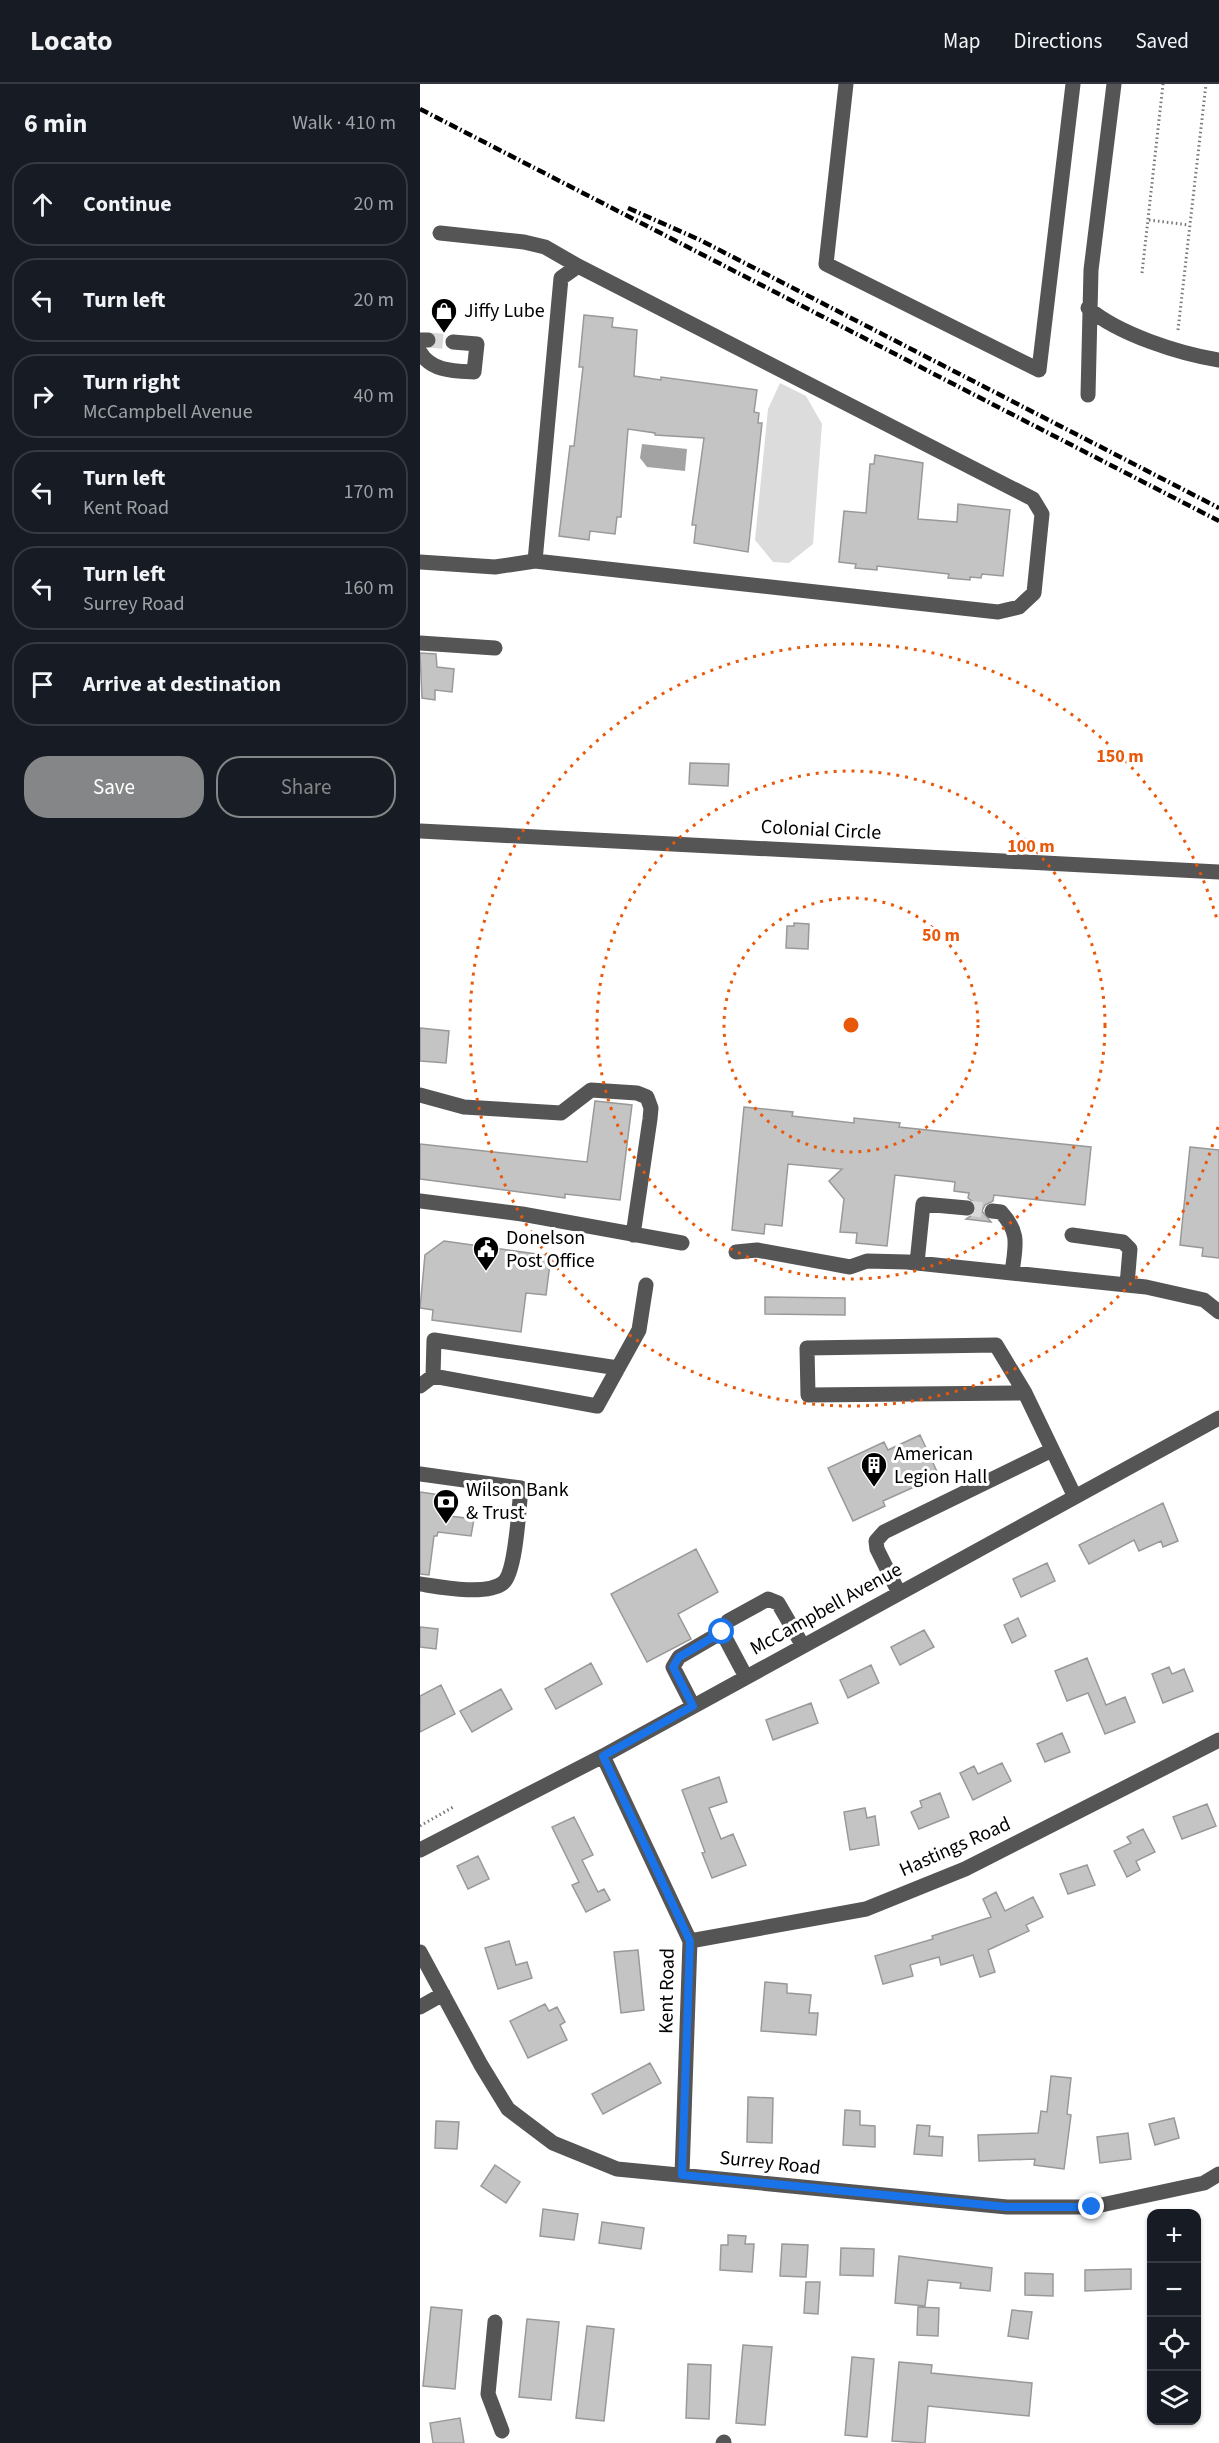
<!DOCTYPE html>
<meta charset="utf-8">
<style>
:root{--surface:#171b24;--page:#20242c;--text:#f1f3f6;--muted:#9ea1a6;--line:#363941;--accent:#858687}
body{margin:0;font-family:"Source Sans 3",sans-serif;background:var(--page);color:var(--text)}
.controls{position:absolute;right:18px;bottom:18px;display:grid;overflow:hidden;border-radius:12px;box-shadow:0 2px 4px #0004}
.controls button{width:54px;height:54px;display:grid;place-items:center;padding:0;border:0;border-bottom:2px solid var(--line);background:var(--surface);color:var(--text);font:30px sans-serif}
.stop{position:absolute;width:18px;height:18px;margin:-14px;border:4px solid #1a73e8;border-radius:50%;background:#fff}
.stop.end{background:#1a73e8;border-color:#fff;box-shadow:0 2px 6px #0008}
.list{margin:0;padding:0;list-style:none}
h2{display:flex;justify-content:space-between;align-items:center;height:78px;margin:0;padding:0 24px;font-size:26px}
h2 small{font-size:20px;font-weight:400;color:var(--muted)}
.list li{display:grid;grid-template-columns:39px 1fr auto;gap:18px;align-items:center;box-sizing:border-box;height:84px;margin:0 12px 12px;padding:0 12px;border:2px solid var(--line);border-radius:24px}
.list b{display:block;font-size:22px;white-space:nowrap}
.list p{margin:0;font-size:20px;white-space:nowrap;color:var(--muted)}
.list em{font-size:20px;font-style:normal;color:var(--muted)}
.actions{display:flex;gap:12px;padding:18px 24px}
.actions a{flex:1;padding:14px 0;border:2px solid var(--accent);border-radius:24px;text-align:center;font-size:21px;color:var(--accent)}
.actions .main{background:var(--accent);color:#fff}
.icon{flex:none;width:33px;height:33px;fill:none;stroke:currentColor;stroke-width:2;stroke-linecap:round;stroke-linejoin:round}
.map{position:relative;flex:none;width:799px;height:2359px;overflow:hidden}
header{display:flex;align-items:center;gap:36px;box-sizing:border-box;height:84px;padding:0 30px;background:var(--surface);border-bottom:2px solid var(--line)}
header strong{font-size:28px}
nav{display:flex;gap:33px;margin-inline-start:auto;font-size:21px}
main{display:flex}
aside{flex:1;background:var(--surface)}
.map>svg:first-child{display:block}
.green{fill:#dcdcdc}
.water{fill:#a3a3a3}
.building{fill:#c4c4c4;stroke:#999;stroke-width:1.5}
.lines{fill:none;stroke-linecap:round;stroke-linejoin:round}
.minor-tunnel{stroke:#d9d9d9;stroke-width:15;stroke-dasharray:15 8;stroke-linecap:butt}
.path{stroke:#777;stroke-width:3;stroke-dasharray:1.5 3;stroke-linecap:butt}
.minor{stroke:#555;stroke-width:15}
.rail{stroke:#000;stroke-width:4.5;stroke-dasharray:9 3 1.5 3;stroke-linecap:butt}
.route{stroke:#1a73e8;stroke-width:8}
.ring{fill:none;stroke:#e8590c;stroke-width:3;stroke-dasharray:3 6}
.labels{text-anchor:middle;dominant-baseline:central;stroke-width:6;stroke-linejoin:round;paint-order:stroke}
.poi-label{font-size:20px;fill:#000;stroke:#fff;text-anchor:start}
.street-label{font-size:20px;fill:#000;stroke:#fff}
.centre{fill:#e8590c;stroke:#fff;stroke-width:3}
.ring-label{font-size:18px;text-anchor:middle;font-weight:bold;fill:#e8590c;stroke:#fff;stroke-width:6;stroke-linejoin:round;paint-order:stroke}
</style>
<header>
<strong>Locato</strong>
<nav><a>Map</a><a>Directions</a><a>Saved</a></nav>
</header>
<main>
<aside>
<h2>6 min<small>Walk · 410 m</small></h2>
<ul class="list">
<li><svg class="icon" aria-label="ahead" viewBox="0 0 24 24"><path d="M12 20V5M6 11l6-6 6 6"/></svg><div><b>Continue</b></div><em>20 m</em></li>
<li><svg class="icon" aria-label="left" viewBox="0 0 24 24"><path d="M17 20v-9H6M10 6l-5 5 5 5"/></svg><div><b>Turn left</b></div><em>20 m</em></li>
<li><svg class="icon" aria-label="right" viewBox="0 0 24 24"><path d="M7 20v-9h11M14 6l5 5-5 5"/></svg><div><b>Turn right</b><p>McCampbell Avenue</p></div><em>40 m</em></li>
<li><svg class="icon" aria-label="left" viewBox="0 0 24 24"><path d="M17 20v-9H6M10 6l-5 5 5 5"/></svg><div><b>Turn left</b><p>Kent Road</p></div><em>170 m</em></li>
<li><svg class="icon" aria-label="left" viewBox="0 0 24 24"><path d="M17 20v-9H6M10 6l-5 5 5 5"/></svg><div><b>Turn left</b><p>Surrey Road</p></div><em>160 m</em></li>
<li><svg class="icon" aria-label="arrive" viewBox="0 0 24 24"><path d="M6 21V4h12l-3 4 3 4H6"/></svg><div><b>Arrive at destination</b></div></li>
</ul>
<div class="actions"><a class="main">Save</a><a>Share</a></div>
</aside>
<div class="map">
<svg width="799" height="2359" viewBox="0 0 799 2359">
<rect width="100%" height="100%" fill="#fff"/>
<path class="green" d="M360,299L386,312L402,340L393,460L369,479L353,478L335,456L348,325Z"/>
<path class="water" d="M222,360L267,365L265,387L227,383L220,374Z"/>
<path class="building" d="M164,231L193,234L192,243L217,246L214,292L241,296V293L337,306L334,328L339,329L338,339H342L328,468L274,459L276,441H272L284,354L235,351V349L208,345L201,433H197L195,450L170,447L169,456L139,452L150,362H154L163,283H159Z
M455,371L503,379L498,435L537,438L538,420L590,426L583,492L562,490L561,494L550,493V496L528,494L529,490L457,482V486L435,484L436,480L419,478L424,427L446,429L450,380H454Z
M0,569L16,570L17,583L34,585L32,608L15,606V616L2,614Z
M270,679L309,680L308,702L269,700Z
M374,839L389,840L388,865L366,864L367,842H374Z
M0,944L29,947L26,979L0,977Z
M175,1017L212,1021L200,1116L145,1110V1114L0,1095V1060L167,1078Z
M324,1023L373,1028L372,1032L434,1039V1034L480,1039L479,1043L671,1063L665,1121L574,1111L573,1117L565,1121L562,1127L571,1138L546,1135L555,1129L556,1120L548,1114L549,1109L534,1107L535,1098L475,1091L467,1162L436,1159L437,1149L420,1148L424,1115L409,1097L422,1085L368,1080L362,1142L345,1140L344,1150L312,1146Z
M770,1063L799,1066V1174L782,1172L783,1164L760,1161Z
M24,1157L131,1172L126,1211L106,1209L101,1248L12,1236L13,1226L0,1224L5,1171Z
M345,1213L425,1214V1231L345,1230Z
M500,1351L519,1392L463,1417L465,1422L433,1437L408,1384L464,1358L468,1366Z
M0,1408L20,1411L21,1431L54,1435L51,1452L18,1448L17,1452H14L9,1491L0,1490Z
M743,1419L758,1457L743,1463L741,1457L719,1467L714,1456L669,1480L659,1461Z
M276,1465L298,1508L258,1530L271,1555L227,1578L191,1510Z
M627,1479L635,1497L601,1513L593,1495Z
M598,1534L606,1552L592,1559L584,1541Z
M0,1543L18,1545L16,1565L0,1563Z
M504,1546L514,1563L480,1581L471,1563Z
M667,1574L686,1621L705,1613L715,1638L685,1650L668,1609L647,1617L635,1587Z
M171,1579L182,1600L136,1625L125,1605Z
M451,1581L459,1599L428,1614L420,1596Z
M749,1583L752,1590L764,1585L773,1607L743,1619L732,1590Z
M21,1601L35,1630L0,1648V1612Z
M81,1605L92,1625L52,1648L40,1627Z
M391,1619L398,1639L353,1656L346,1636Z
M642,1649L650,1668L625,1678L617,1660Z
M582,1679L591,1697L553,1716L540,1689L554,1682L558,1690Z
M299,1693L307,1718L289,1724L301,1755L313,1750L326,1781L292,1794L282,1769L285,1768L262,1706Z
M520,1709L529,1733L499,1745L491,1728L502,1723L500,1717Z
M787,1720L796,1742L762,1755L753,1733Z
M445,1724L447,1734L455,1732L459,1761L430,1766L424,1728Z
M154,1733L173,1771L162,1776L178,1808L184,1805L190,1816L166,1828L152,1801L159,1798L132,1743Z
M723,1745L735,1768L716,1777L720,1786L707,1793L694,1767L711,1759L707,1753Z
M58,1772L69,1795L48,1805L37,1782Z
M667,1781L675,1801L648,1810L640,1790Z
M576,1808L585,1827L613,1813L623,1833L606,1841L609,1847L568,1866L575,1888L560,1893L553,1871L521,1881L519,1873L490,1881L493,1892L463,1900L455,1872L513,1855L512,1852L571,1833L563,1815Z
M89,1857L96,1881L107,1878L112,1894L78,1905L65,1864Z
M218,1866L224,1926L201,1929L194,1868Z
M345,1898L367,1900V1909L391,1911L389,1929H398L396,1951L341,1947Z
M125,1920L129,1927L137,1923L145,1938L140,1941L147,1956L108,1974L90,1937Z
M230,1979L241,1999L183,2030L172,2010Z
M631,1992L651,1994L647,2030L651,2031L644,2085L614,2081L615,2075L559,2077L558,2051L618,2049L621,2027L627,2028Z
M328,2013L353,2014L352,2059L327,2058Z
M425,2026L440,2027V2041L455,2042V2063L423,2061Z
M754,2034L759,2054L735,2061L729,2040Z
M16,2037L39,2038L37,2065L15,2064Z
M497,2041L510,2042L509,2052L523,2053L522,2072L494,2070Z
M708,2049L711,2075L680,2079L677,2053Z
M75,2081L100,2098L86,2119L61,2102Z
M123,2125L158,2130L154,2156L120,2152Z
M182,2138L224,2144L221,2165L179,2159Z
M308,2151L326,2152L325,2160H334L332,2188L300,2186L301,2161H308Z
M362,2160L388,2161L386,2193L360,2192Z
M421,2164L454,2165L453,2192L420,2191Z
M479,2172L572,2184L570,2207L540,2204L541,2199L508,2196L505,2222L475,2219Z
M711,2185V2205L665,2207V2186Z
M605,2189L633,2190V2212L605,2211Z
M386,2198H400L398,2230L384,2229Z
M11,2223L42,2226L35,2305L3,2302Z
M498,2223L519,2224L518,2252L497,2251Z
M592,2226L612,2228L608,2255L588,2252Z
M107,2235L139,2238L131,2316L99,2313Z
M167,2242L194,2245L184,2337L156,2334Z
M323,2261L352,2263L345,2341L316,2339Z
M432,2273L454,2275L447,2353L425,2351Z
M479,2278L512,2281L511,2289L612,2299L609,2332L508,2322L505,2359L472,2357Z
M268,2280L291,2281L289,2335L266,2334Z
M40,2334L44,2359H13L10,2339Z"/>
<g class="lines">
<path class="minor-tunnel" d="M8,256L33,258
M547,1124L572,1127"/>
<path class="path" d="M729,136L769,141
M722,189L743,0
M758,246L786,0
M0,1742L35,1722"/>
<path class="minor" d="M426,0L406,180L619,286L653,0
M20,149L104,158L125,163L158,182
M668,224C698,250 760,270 799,276
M0,256H8
M0,268C11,287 33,287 54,288L57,260L33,258
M668,311L671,186L694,0
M0,478L75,483L115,477L578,528L599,523L614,509L622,430L613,415L158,182L141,194L115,477
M0,559L75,564
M0,747L799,788
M0,1011L44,1023L141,1029L171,1006L217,1009L227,1013L231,1024L230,1035L213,1151
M0,1117L102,1130L262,1159
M572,1127L581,1128C601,1150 595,1162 592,1189
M652,1151L703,1158L710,1165L707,1201
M316,1168L337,1166L430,1183L447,1177L487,1178L726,1203L784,1216L799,1228
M497,1179L503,1120L547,1124
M13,1292L14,1256L198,1284
M0,1302L13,1292L177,1322L219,1246L226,1201
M605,1309L388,1311L387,1264L576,1261L605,1309L655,1413
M0,1390L101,1404C99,1422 96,1489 83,1499C66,1512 20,1503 0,1500
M479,1509L457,1465L456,1457L464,1448L632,1366
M326,1593L302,1548L308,1537L348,1515L358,1519L383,1562
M273,1622L253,1583L259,1573L302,1548
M183,1672L270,1857L262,2091
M0,1766L183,1672L799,1334
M270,1857L446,1825L545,1785L799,1656
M0,1868L61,1981L88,2025L133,2059L197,2085L587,2123H672L784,2099L799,2090
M0,1923L23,1910
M75,2238L68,2310L82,2347
M303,2359L304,2358"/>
<path class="rail" d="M0,25L799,437
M208,124L280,156L799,424"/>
</g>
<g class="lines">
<path class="route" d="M302,1548L259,1573L253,1583L273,1622L183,1672L270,1857L262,2091L587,2123H672"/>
</g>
<g class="ring">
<circle cx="431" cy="941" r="127"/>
<circle cx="431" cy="941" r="254"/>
<path d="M798 1043A381 381 0 1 1 798 839"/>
</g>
<defs>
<g id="shop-pin" transform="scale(1.35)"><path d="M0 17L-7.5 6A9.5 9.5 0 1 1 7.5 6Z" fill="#000" stroke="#fff"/><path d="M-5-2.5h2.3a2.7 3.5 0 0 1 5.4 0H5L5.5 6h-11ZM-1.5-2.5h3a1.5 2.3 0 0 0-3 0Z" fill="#fff"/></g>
<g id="civic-pin" transform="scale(1.35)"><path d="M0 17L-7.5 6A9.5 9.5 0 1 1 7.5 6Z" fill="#000" stroke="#fff"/><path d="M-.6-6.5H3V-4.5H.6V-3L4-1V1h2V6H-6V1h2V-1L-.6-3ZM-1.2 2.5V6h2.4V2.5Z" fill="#fff"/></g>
<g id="building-pin" transform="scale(1.35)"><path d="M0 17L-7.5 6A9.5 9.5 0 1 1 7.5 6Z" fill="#000" stroke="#fff"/><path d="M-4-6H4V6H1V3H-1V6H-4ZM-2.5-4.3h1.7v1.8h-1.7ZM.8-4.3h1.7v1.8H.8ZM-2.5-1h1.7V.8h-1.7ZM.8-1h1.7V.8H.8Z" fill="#fff"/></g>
<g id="bank-pin" transform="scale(1.35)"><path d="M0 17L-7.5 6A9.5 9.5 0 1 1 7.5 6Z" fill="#000" stroke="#fff"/><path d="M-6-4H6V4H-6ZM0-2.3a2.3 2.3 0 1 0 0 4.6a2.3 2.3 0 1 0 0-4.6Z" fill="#fff"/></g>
</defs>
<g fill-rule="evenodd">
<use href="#shop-pin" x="24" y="227"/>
<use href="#civic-pin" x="66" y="1165"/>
<use href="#building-pin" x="454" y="1381"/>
<use href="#bank-pin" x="26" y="1418"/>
</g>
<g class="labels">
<g class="poi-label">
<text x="44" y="227">Jiffy Lube</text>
<text x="86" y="1154">Donelson<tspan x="86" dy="23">Post Office</tspan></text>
<text x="474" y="1370">American<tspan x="474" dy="23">Legion Hall</tspan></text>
<text x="46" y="1406">Wilson Bank<tspan x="46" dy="23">&amp; Trust</tspan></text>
</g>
<g class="street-label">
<text transform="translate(401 746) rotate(3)">Colonial Circle</text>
<text transform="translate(406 1525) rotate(-29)">McCampbell Avenue</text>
<text transform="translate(535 1763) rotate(-24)">Hastings Road</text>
<text transform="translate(247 1907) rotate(-89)">Kent Road</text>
<text transform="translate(350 2079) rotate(6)">Surrey Road</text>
</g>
</g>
<circle cx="431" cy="941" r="9" class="centre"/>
<g class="ring-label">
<text x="700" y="678">150 m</text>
<text x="611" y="768">100 m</text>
<text x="521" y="857">50 m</text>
</g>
</svg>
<div class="controls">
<button>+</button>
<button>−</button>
<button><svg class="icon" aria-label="locate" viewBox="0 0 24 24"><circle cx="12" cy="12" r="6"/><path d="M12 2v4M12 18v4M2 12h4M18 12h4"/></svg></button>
<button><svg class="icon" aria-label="layers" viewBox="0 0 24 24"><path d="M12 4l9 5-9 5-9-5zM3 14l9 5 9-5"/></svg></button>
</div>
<div class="stop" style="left:302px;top:1548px"></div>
<div class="stop end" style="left:672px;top:2123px"></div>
</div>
</main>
